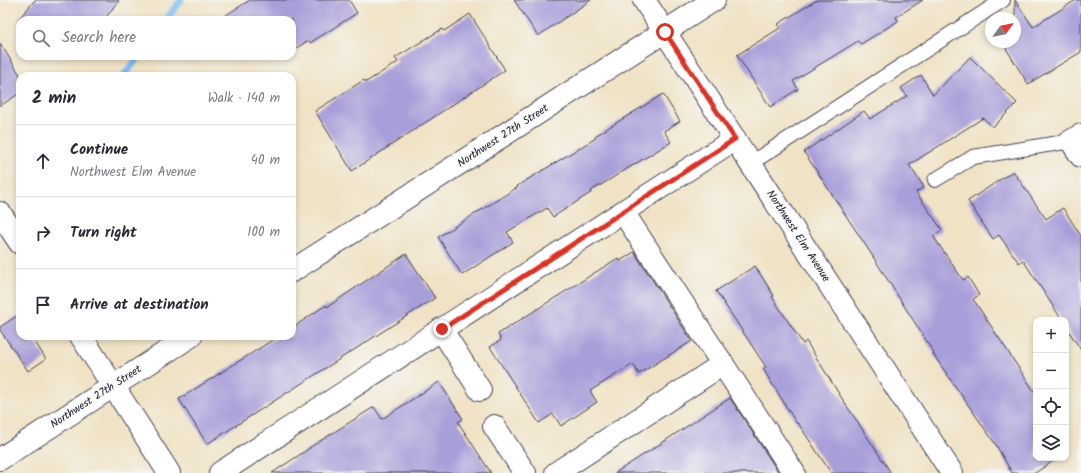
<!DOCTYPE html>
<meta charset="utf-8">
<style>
:root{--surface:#fff;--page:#f2f2f3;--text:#2b2b33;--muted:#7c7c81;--line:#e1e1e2}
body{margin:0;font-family:Kalam,sans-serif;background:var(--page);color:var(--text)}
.controls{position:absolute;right:12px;bottom:12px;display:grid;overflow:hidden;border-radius:8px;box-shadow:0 2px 6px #0003}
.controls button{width:36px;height:36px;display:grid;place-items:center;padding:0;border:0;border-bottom:1px solid var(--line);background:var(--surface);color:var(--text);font:20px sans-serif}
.compass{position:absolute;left:985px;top:12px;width:36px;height:36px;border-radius:50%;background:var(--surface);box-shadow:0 2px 6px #0003;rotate:57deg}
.stop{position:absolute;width:12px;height:12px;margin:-9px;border:3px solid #d93025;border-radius:50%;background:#fff}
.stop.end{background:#d93025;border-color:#fff;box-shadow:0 1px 4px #0008}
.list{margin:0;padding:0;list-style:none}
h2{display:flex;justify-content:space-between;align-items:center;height:52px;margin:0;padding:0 16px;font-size:17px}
h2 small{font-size:13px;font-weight:400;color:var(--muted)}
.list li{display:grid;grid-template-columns:26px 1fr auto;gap:12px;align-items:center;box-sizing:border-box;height:72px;padding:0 16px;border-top:1px solid var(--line)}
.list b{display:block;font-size:15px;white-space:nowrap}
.list p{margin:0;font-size:13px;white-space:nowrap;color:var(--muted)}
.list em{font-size:13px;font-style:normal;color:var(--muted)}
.icon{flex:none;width:22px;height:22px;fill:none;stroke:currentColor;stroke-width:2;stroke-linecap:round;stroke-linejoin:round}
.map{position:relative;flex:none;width:1081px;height:473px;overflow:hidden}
.search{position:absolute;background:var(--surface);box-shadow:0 2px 6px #0003;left:16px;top:16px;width:280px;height:44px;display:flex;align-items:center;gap:10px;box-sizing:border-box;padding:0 14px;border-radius:12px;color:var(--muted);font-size:15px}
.panel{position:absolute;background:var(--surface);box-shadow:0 2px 6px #0003;left:16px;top:72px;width:280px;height:268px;border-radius:12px}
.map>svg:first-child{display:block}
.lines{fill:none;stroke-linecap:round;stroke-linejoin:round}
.stream{stroke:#81bdf4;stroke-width:7}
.building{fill:#a89ed9}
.lane-casing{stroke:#413f50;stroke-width:16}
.street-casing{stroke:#413f50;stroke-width:24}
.secondary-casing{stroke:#413f50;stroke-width:24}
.lane{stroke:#fff;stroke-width:14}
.street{stroke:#fff;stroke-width:22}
.secondary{stroke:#fff;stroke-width:22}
.route{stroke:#d93025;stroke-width:5}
.labels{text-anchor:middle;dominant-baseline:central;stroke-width:3;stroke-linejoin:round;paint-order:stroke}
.street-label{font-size:11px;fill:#22223b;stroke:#f6f6f2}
</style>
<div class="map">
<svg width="1081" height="473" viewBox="0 0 1081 473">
<rect width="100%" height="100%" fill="#f6f6f2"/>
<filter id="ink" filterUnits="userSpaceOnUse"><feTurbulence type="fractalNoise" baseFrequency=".025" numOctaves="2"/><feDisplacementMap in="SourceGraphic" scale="8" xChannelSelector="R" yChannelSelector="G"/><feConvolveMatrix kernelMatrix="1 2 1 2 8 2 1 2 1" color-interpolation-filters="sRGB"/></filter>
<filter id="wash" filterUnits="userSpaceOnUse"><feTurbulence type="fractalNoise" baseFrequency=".012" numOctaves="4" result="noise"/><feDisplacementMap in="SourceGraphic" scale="16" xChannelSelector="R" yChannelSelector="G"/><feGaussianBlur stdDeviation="0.9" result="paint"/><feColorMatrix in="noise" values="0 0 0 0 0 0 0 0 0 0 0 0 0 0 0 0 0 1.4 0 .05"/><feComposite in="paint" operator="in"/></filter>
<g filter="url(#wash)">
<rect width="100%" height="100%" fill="#f0e2c5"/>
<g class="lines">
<path class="stream" d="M166,20L181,0
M124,76L139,56"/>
</g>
<g id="blocks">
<path class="building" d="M35,0H119L104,20H18Z
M250,0H349L357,13L310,43L309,40L292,51V20H218Z
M514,0H591L538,36Z
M817,0H923L896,17L898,21L861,44L858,41L793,81L798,89L770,107L737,55L780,28L778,24Z
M1015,0L1033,27L1076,0H1081V52L1028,84L1002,42H1015Z
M470,14L505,70L352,171L315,111L364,80L366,82L398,62L395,58L442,29L444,31Z
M0,43L20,75V93L0,106Z
M970,57L1017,103L993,127L983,118L909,165L924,187L916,192L942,230L933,236L963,280L968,277L979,295L973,299L1036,394V458H1058L1035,473H1012L996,445L933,354L934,353L870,252L804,152L864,111L870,119L907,96L901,88L921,75L933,95Z
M663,94L680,121L664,131L671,142L591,191L592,192L553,217L547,208L507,232L513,242L462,275L438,237L518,187L517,186L596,138L595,136Z
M1013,171L1046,219L1063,208L1081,236V350L1066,327V320H1062L1023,260L1019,263L999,235L993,239L968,201Z
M634,252L692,341L639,374L633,364L590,391L597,402L561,426L553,414L539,423L490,347L501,340L498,334L618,258L620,261Z
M406,254L435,298L207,444L179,399L279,336H292V328L326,305L327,307Z
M755,266L774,296L772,297L803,344L806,341L841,397L891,473H831L798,423L797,424L763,369L766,367L716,291Z
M20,314V336H31L46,359L28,371L0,330V327Z
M439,382L463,419L458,422L491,473H272L310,448H309L374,407L382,419Z
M730,398L779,473H615L654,448Z"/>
</g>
</g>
<g filter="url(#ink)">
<use href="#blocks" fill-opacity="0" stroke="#413f50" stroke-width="1"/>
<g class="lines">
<g class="lane-casing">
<path id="lane" d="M751,163L1003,0
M935,180L973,157L1071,141"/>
</g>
<g class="street-casing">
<path id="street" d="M644,0L952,473
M1081,135L1071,141L1081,156
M623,212L794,473
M0,213L20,243
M441,329L480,390
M81,336L169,473
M494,426L525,473
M220,473L735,139
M556,473L723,364"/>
</g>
<g class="secondary-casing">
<path id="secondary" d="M292,271L714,0
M0,459L191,336"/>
</g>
<use href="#lane" class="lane"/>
<use href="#street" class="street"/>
<use href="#secondary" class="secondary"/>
</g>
</g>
<g class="lines" filter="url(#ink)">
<path class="route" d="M442,329L735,139L665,32"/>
</g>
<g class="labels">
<g class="street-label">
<text transform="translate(503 136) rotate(-33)">Northwest 27th Street</text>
<text transform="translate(798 236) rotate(57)">Northwest Elm Avenue</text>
<text transform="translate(96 397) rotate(-33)">Northwest 27th Street</text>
</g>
</g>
</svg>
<div class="controls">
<button>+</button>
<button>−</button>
<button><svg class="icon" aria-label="locate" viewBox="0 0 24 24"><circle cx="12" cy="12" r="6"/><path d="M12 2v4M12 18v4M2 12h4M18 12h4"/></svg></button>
<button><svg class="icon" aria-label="layers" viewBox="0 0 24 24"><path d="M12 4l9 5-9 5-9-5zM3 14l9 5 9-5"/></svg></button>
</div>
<svg class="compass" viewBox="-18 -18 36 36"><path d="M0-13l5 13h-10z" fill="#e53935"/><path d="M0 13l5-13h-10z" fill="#7c7c81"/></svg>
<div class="stop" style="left:665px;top:32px"></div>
<div class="stop end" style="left:442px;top:329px"></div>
<div class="search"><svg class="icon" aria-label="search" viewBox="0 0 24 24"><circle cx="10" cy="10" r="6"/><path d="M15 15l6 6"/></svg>Search here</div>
<section class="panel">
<h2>2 min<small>Walk · 140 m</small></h2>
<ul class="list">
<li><svg class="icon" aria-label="ahead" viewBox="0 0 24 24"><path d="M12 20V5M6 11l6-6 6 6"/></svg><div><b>Continue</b><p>Northwest Elm Avenue</p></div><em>40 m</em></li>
<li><svg class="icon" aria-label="right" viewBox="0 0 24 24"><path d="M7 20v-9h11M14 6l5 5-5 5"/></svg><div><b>Turn right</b></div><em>100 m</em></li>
<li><svg class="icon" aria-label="arrive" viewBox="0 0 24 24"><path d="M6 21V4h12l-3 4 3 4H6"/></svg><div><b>Arrive at destination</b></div></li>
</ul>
</section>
</div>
